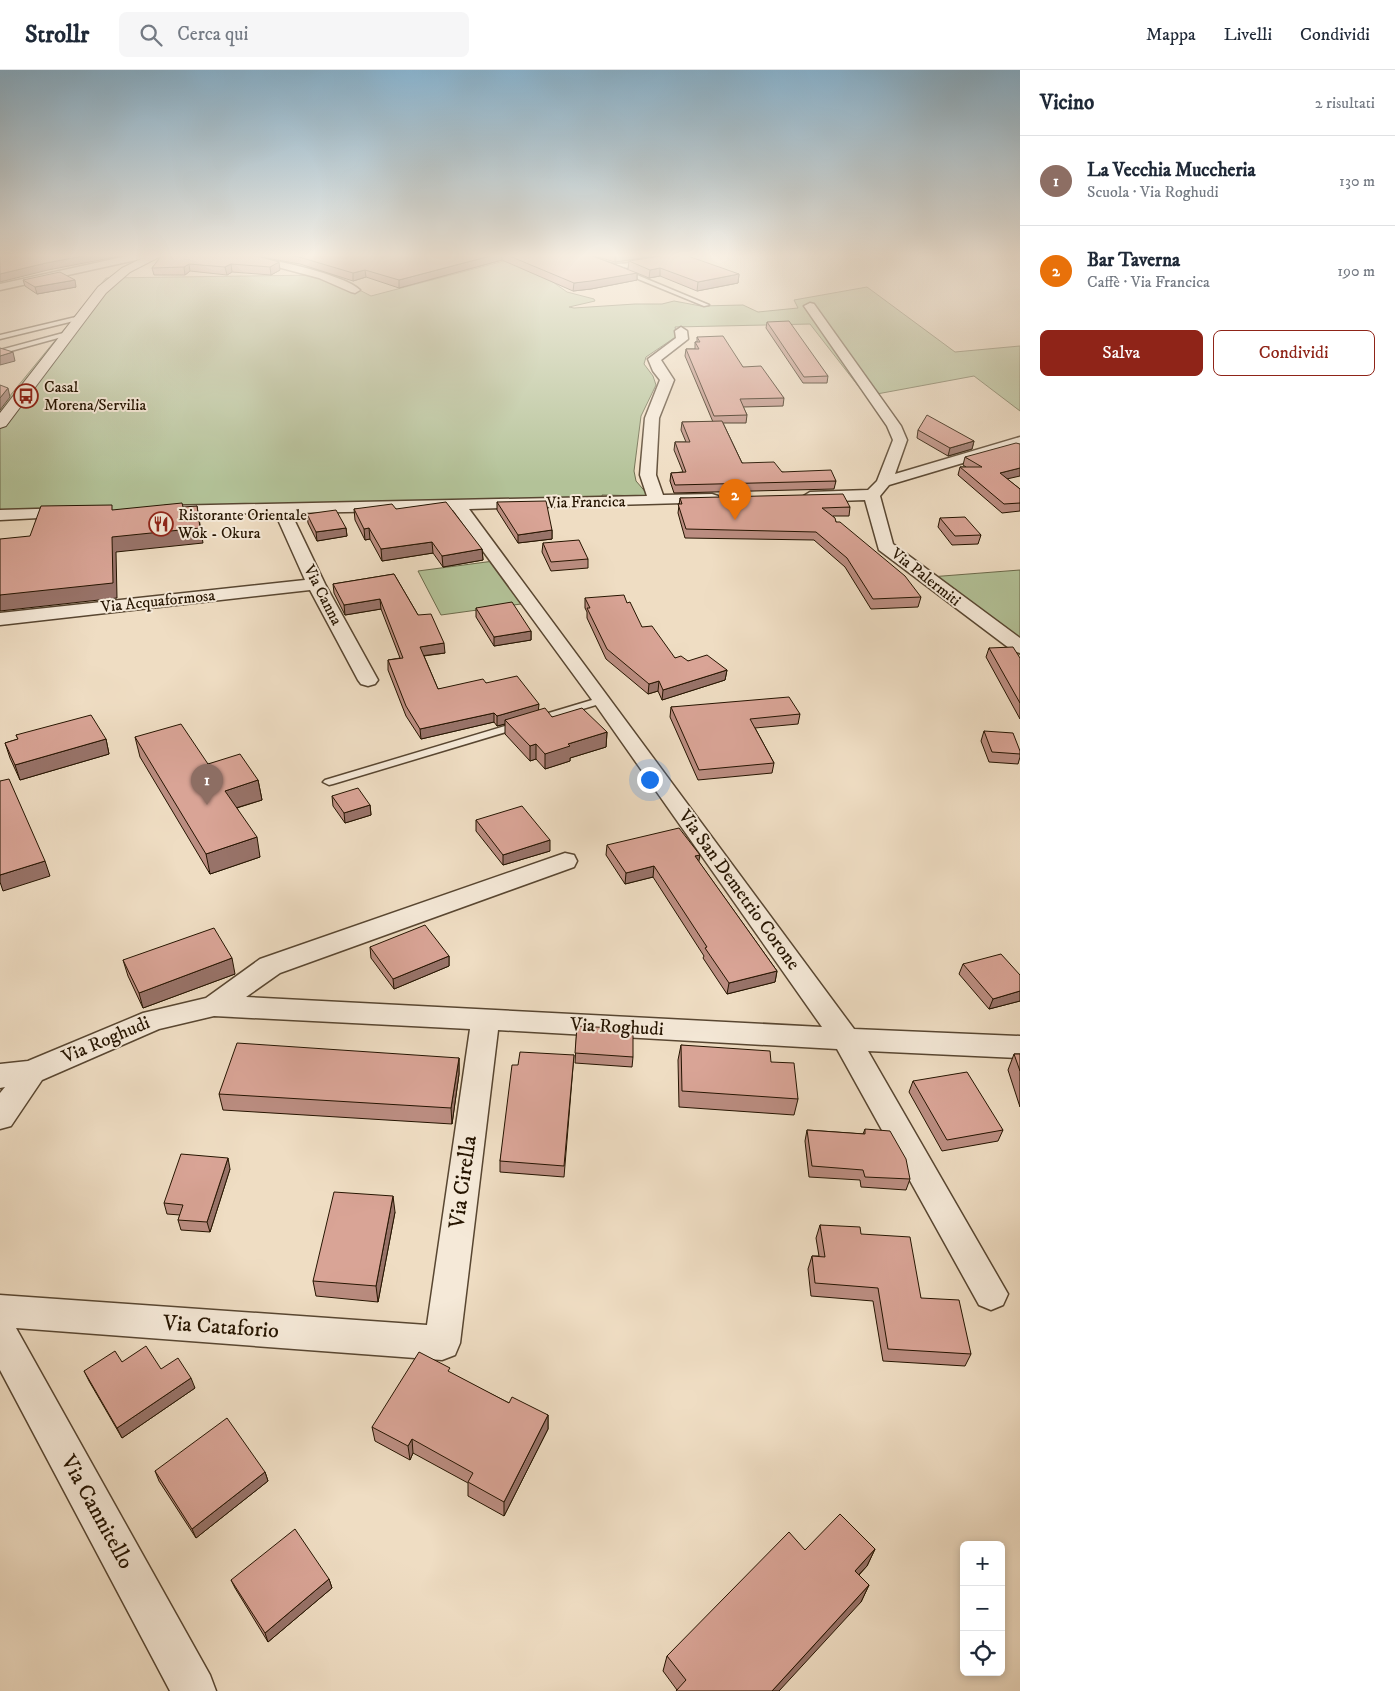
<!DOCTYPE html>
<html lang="it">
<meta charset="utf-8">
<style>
:root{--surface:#fff;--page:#f6f6f7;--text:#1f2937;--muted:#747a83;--line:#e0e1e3;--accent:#8f2418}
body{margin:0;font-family:"IM FELL DW Pica",serif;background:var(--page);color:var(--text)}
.controls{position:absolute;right:15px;bottom:15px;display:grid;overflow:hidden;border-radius:8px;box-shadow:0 2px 8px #0003}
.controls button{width:45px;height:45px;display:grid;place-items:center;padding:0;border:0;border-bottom:1px solid var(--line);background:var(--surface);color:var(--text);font:25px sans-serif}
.you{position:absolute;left:649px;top:709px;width:18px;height:18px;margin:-12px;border:4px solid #fff;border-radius:50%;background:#1a73e8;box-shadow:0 0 0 8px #1a73e833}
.badge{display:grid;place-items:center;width:32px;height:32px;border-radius:50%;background:var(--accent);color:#fff;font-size:16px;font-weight:700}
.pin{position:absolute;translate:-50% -41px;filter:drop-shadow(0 1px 2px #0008)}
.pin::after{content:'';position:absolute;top:26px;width:18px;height:15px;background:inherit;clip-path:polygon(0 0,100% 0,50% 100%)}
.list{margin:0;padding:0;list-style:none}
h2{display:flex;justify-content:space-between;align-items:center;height:65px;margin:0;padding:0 20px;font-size:21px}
h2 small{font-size:16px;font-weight:400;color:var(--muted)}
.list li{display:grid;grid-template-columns:32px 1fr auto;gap:15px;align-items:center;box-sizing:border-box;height:90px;padding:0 20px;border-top:1px solid var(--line)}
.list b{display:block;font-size:19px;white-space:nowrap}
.list p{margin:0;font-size:16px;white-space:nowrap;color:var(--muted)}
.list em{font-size:16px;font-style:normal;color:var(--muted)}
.actions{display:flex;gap:10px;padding:15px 20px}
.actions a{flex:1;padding:11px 0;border:1px solid var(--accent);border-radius:8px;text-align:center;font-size:18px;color:var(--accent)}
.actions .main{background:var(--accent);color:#fff}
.icon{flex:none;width:28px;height:28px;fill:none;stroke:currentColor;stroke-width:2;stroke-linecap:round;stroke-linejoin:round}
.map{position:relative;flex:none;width:1020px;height:1621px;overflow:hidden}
header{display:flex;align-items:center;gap:30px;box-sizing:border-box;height:70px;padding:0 25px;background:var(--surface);border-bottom:1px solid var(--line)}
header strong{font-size:24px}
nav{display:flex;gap:28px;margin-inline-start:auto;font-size:18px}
.search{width:350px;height:45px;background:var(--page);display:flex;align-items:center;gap:12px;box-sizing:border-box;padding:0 18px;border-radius:8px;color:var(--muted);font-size:19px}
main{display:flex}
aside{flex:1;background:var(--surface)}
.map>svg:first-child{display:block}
.green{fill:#b3c298;stroke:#6c6b4c}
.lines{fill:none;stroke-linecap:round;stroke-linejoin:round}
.service-casing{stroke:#584631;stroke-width:3}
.minor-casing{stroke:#584631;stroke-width:3}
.secondary-casing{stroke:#251400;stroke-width:2}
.service{fill:#f5e9d8;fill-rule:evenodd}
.minor{fill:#f5e9d8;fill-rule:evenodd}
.secondary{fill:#f5e9d8;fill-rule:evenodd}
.wall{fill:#bb8d81;stroke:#251400}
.shaded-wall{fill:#987369;stroke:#251400}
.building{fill:#d9a496;stroke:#251400}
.labels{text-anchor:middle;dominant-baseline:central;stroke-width:4;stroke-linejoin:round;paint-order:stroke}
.far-poi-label{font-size:16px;fill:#251400;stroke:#f5e9d8;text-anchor:start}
.far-street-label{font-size:16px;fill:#251400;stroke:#f5e9d8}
.street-label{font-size:19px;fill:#251400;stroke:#f5e9d8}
.near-street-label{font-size:22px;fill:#251400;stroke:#f5e9d8}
</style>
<header>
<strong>Strollr</strong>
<div class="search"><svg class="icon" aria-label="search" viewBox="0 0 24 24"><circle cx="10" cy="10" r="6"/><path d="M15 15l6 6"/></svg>Cerca qui</div>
<nav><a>Mappa</a><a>Livelli</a><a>Condividi</a></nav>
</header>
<main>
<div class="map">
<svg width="1020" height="1621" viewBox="0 0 1020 1621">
<rect width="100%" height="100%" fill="#efddc3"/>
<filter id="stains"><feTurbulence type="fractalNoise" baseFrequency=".004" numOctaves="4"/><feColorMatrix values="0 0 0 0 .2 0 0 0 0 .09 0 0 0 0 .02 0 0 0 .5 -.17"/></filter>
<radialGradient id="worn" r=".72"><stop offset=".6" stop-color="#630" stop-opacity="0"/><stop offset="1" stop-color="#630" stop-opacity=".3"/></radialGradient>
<path class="green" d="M504,191L525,196L543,205L567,222L594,229L595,231L569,237L574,238L635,234H662L674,231L701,236L743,235L758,242L798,238L794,230L867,217L955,282L1020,276V341L974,306L866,326L810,254L675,257L677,266L646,287L644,294L653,306L656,315L641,346L634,401L636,411L649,426L602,425L603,431L0,445V338L106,208L318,205L348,214L371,226Z
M494,491L521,534L441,545L418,501Z
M1020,500V585L917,508Z"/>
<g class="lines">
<g class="service-casing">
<path id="service" d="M621,200H625L709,235L704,236L621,202Z
M80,246L82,249L0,269V265Z
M67,262L69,265L0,284V280Z
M602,627L607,630L606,632L333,714L329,715L323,712L325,710Z"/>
</g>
<g class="minor-casing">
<path id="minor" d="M132,185H150L145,188L0,220V214Z
M232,185C255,184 345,204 360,220L355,223L351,222L319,208Z
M577,185C593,184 602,193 615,194C639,194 664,184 690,185L685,188L613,200Z
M810,233L814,234L901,356L907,370L895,404L1020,367V376L889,415L880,426L893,474L1020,568V583L1013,581L879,480L865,430L810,432L802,427L810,422L868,420L877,411L893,370L887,356L804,236Z
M681,257L687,261L688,269L661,290L674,310L659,348L656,405L663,425L712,424L718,426L720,429L718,432L469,439L854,959L1020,966V988L868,981L1008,1224L1003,1235L991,1240L979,1235L837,979L498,960L460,1273L455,1285L442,1290L16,1258L210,1605L216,1621H170L0,1300V1225L427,1255L470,959L214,946L159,959L42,1010L11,1056L0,1059V1023L5,1017L0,1018V994L28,991L143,943L206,928L260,889L565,783L574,785L577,791L574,797L280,903L246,927L822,957L595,634L453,440L291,443L325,514L378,610L375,614L368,616L361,614L358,610L310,520L0,555V543L305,510L275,443L159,444L157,441L165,436L647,426L640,405L645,348L660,310L653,301L648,289L676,268L675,261Z
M72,438L78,440L80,443L78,446L0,450V440Z"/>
</g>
<g class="secondary-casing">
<path id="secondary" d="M149,185H163L130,202L106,223L6,356L0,358V343L98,217L122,198Z"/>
</g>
<use href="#service" class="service"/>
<use href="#minor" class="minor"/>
<use href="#secondary" class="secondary"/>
</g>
<path class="wall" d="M162,185H590L628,199L629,191L739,204L738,213L697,221L660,206L649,208L637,203V210L591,219L573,221L502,190L399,218L366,207L353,211L300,194L261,187L280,200L271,205L232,202L227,205L190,201L185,205H154L152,198Z
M591,185H663L615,192Z
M23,210L76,217L37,224L25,216Z
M767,252L828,306L827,313H803L766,258Z
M697,267L743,297L784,328L783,336L743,337L747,345L746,353H723L742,393L782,402L836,411L834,419L674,423L670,411L671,403L683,402L674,380L675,372H686L681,360L682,352H713L685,286L686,279H695V272H697Z
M918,360L974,371L972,379L948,386L917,368Z
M965,387L1007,409L1020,419V441L1002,443L958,405L960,397H966L963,395Z
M680,428L850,437L849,446H833L836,452L921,527L918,537L871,539L845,497L814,470L685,468L678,443Z
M497,432L552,460V469L518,473L497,440Z
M354,439H396L482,479L483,490L443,497L433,483L382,491L370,469L365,470L355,450Z
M307,444L346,458L347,466L317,471L308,453Z
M940,448L981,465L978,474L952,475L938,457Z
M543,473L588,489V498L551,501L542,482Z
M394,504L418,545L445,583L424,586L438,619L486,613L552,647L607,662L606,677L570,688V691L545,699L536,689L530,691L505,664V654L497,656L494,652L421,669L406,646L388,600V590L400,588L381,539L345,545L334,523L333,514Z
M585,528L642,557L675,588L727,600L725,610L662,630L658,621L648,624L606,589L587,548V542L585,538Z
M476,538L531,561V570L494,576L476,547Z
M989,578L1020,588V649L986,587Z
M671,637L800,644L798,654L755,658L774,693L772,703L698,710L670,647Z
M984,661L1020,681V687L1018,694L989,692L981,671Z
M16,665L106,669L109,684L20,710L10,688L5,673L18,669Z
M135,667L208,694L258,710L262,730L237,738L260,787L210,804L140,687Z
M332,726L370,735L371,745L345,753L333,736Z
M476,750L550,781L503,795L476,761Z
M607,775L699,792L777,901L775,912L727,924L703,888L704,886L653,807L625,814L606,785Z
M370,877L449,886V896L394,919L371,888Z
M123,890L235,904L143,938L128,906Z
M963,894L1020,905V931L989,939L959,904Z
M577,956L633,987L632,997L575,993Z
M681,975L771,992L798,1029L794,1045L679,1037L678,990Z
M1014,984H1020V1037L1008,1000Z
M574,985L564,1107L500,1102V1091L518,995Z
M459,988V1004L452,1054L223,1040L219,1024Z
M913,1011L1003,1060L998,1071L942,1081L909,1022Z
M865,1059L910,1109L906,1120L861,1117L860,1110L809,1107L805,1071L807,1060L863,1064Z
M230,1099L210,1162L181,1160L178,1150L180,1145L167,1144L164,1133Z
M395,1142L378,1232L316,1226L313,1211Z
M820,1155L861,1164L921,1228L971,1284L965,1296L883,1291L873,1231L811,1226L808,1199L812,1186H819L816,1168Z
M122,1292L195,1318L122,1368L89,1311L84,1301Z
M450,1303L509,1333L548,1345V1359L504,1446L468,1426V1413L413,1383L410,1390L375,1371L372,1357Z
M155,1401L265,1402L268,1411L196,1468L159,1411Z
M875,1479L867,1496L859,1505L869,1515L861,1532L677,1620L663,1601L667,1586L805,1480Z
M329,1509L332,1518L268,1572L235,1518L231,1510Z"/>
<path class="shaded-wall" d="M88,185H126L48,200L0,212V204L46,193Z
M494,185H502V190L399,218V210Z
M615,185H663L615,192Z
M279,192L280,200L271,205L270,197Z
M189,194L190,201L185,205L184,197Z
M231,194L232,202L227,205L225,197Z
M660,198V206L649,208L650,200Z
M365,200L366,207L353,211V203Z
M637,203V210L591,219L573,221L574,213Z
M739,204L738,213L697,221L698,212Z
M75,210L76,217L37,224L35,217Z
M13,282L15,291L0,295V286Z
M8,318L10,327L0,340V328Z
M974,371L972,379L948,386L950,378Z
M1020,398V406L998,411L1000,403Z
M197,436L203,473L116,482L117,528L0,541V525L112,467Z
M346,458L347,466L317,471L316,462Z
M369,458L370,469L365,470L364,459Z
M552,460V469L518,473V465Z
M432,472L433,483L382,491L381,479Z
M482,479L483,490L443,497L442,486Z
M380,529L381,539L345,545L344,535Z
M531,561V570L494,576V567Z
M444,573L445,583L420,586V577Z
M727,600L725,610L662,630L663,620Z
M659,611L658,621L648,624L649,614Z
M539,634L538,644L505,650V654L497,656V646Z
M494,643V652L421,669L420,659Z
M607,662L606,677L570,688V691L545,699V684L568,674Z
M106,669L109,684L20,710L15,695Z
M536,674V689L530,691V676Z
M258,710L262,730L229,740L225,721Z
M370,735L371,745L345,753L344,743Z
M257,767L260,787L210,804L206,784Z
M550,770V781L503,795V785Z
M700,785L698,796L695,786Z
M45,791L50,806L3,821L0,812V805Z
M654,796L653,807L625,814L626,803Z
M449,886V896L394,919L393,909Z
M232,888L235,904L143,938L139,923Z
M777,901L775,912L727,924L729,913Z
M1020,921V931L989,939L993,929Z
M459,988V1004L452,1054L451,1038Z
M228,1088L230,1099L210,1162L207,1152Z
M393,1126L395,1142L378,1232L376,1216Z
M191,1308L195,1318L122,1368L117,1358Z
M548,1345V1359L504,1446V1432Z
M412,1369L413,1383L410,1390L408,1376Z
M265,1402L268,1411L196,1468L192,1459Z
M875,1479L867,1496L847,1517L855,1501Z
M329,1509L332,1518L268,1572L265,1563Z
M869,1515L861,1532L779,1621H772Z"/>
<path class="building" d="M0,185H88L46,193L0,204Z
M162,185H254L279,192L270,197L231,194L225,197L189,194L184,197L152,198Z
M286,185H494L399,210L365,200L353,203L299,187Z
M507,185H590L637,203L591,211L574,213Z
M667,185H685L739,204L698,212L660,198L650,200L629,191Z
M60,202L75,210L35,217L23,210Z
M789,251L828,306L804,307L767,252Z
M723,266L743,297L761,296L784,328L740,329L747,345L714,346L686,279H699L695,272H700L697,267Z
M0,278L13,282L0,286Z
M0,315L8,318L0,328Z
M927,345L974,371L950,378L918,360Z
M722,351L742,393L774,392L782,402L831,400L836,411L675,415L671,403L686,402L675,372H690L682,352Z
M1016,373L1020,374V398L1000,403L1020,419V433L1004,434L960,397H982L965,387Z
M843,424L850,437L822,438L835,448L836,452H840L905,506L921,527L873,529L847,488L816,462L686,459L678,434H682L680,428Z
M546,431L552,460L518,465L497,432Z
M446,432L482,479L442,486L432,472L381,479L369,458L364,459L354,439L392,434L396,439Z
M182,433L183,437L197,436L200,458L112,467L113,513L0,525V469L30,466L41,436L112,435V440Z
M336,440L346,458L316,462L307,444Z
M965,447L981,465L955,466L940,448Z
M579,470L588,489L551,492L543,473Z
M394,504L418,545L431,544L444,573L420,577L438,619L483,609L486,613L517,606L539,634L497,646L494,643L420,659L406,636L388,590L403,588L380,529L344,535L333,514Z
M624,525L627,533L630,532L642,557L652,556L675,588L681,586L688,591L707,585L727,600L663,620L659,611L649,614L607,579L587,538H590L585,528Z
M512,532L531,561L494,567L476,538Z
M1013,577L1020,588V633L989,578Z
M789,627L800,644L750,649L774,693L699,700L671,637Z
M545,638L552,647L582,638L607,662L568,674L570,676L545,684L536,674L530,676L505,650Z
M91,645L106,669L15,695L5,673L18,669L16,665Z
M181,654L208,694L240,684L258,710L225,721L257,767L206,784L135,667Z
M984,661L1013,663L1020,681V684L992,682Z
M9,709L45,791L0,805V711Z
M358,718L370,735L344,743L332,726Z
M522,736L550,770L503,785L476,750Z
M679,758L700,785L695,786L777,901L729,913L705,878L707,877L654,796L626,803L607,775Z
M425,855L449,886L393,909L370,877Z
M214,858L232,888L139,923L123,890Z
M1001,884L1020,905V921L993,929L963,894Z
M577,956L633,959V987L575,983Z
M237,973L459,988L451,1038L219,1024Z
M681,975L770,981L771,992L794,993L798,1029L682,1021Z
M520,982L574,985L564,1096L500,1091L512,995H518Z
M1014,984H1020V1001Z
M967,1002L1003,1060L947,1070L913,1011Z
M865,1059L890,1061L906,1089L910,1109L865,1107L863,1100L812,1096L807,1060L865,1064Z
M181,1084L228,1088L207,1152L178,1150L183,1135L164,1133Z
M334,1122L393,1126L376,1216L313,1211Z
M820,1155L860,1157L861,1164L910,1167L921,1228L959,1230L971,1284L888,1279L878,1218L815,1213L812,1186L825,1187Z
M146,1276L161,1299L178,1288L191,1308L117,1358L84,1301L115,1281L122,1292Z
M419,1282L450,1298L448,1301L509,1333L512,1327L548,1345L504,1432L468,1412L473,1403L412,1369L408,1376L372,1357Z
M227,1348L265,1402L192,1459L155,1401Z
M840,1444L875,1479L855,1501L869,1515L772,1621H676L686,1610L667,1586L789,1462L805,1480Z
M295,1459L329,1509L265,1563L231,1510Z"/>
<linearGradient id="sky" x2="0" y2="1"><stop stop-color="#89b7d5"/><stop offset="0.45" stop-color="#f8f0e4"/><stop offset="1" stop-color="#f8f0e4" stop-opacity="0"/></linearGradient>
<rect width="1020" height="412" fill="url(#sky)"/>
<defs>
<g id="bus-ring" transform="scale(1.25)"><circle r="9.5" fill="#f5e9d8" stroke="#8f2418" stroke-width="1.5"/><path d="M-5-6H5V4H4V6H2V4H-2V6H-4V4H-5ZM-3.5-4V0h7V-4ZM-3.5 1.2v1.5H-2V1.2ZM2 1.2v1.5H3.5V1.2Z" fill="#8f2418"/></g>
<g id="restaurant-ring" transform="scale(1.25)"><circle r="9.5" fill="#f5e9d8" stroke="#8f2418" stroke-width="1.5"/><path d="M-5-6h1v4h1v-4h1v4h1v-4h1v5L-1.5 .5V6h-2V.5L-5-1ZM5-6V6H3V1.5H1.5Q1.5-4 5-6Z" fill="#8f2418"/></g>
</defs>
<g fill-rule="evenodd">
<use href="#bus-ring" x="26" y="326"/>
<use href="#restaurant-ring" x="161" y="454"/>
</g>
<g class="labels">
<g class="far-poi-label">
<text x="44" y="317">Casal<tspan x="44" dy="18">Morena/Servilia</tspan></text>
<text x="178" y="445">Ristorante Orientale<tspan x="178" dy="18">Wok - Okura</tspan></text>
</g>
<g class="far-street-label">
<text transform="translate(586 432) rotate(-1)">Via Francica</text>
<text transform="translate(926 507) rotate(38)">Via Palermiti</text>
<text transform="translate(323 525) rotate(63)">Via Canna</text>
<text transform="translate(158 531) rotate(-6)">Via Acquaformosa</text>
</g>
<g class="street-label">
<text transform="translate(739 820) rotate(54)">Via San Demetrio Corone</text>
<text transform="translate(617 957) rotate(3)">Via Roghudi</text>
<text transform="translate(106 970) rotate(-23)">Via Roghudi</text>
</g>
<g class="near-street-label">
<text transform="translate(463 1112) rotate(-82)">Via Cirella</text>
<text transform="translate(221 1257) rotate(4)">Via Cataforio</text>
<text transform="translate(97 1442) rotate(61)">Via Cannitello</text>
</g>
</g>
<rect width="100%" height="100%" filter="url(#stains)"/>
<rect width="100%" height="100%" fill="url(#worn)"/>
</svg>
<div class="controls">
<button>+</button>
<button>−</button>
<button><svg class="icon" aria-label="locate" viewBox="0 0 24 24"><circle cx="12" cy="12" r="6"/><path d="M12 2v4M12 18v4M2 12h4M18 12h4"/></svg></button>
</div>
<div class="you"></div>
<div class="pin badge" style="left:207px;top:735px;background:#8d6e63">1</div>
<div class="pin badge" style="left:735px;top:450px;background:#e8710a">2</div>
</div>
<aside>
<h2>Vicino<small>2 risultati</small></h2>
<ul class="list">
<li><span class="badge" style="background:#8d6e63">1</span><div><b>La Vecchia Muccheria</b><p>Scuola · Via Roghudi</p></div><em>130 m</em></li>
<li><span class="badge" style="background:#e8710a">2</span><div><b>Bar Taverna</b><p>Caffè · Via Francica</p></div><em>190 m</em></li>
</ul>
<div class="actions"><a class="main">Salva</a><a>Condividi</a></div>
</aside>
</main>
